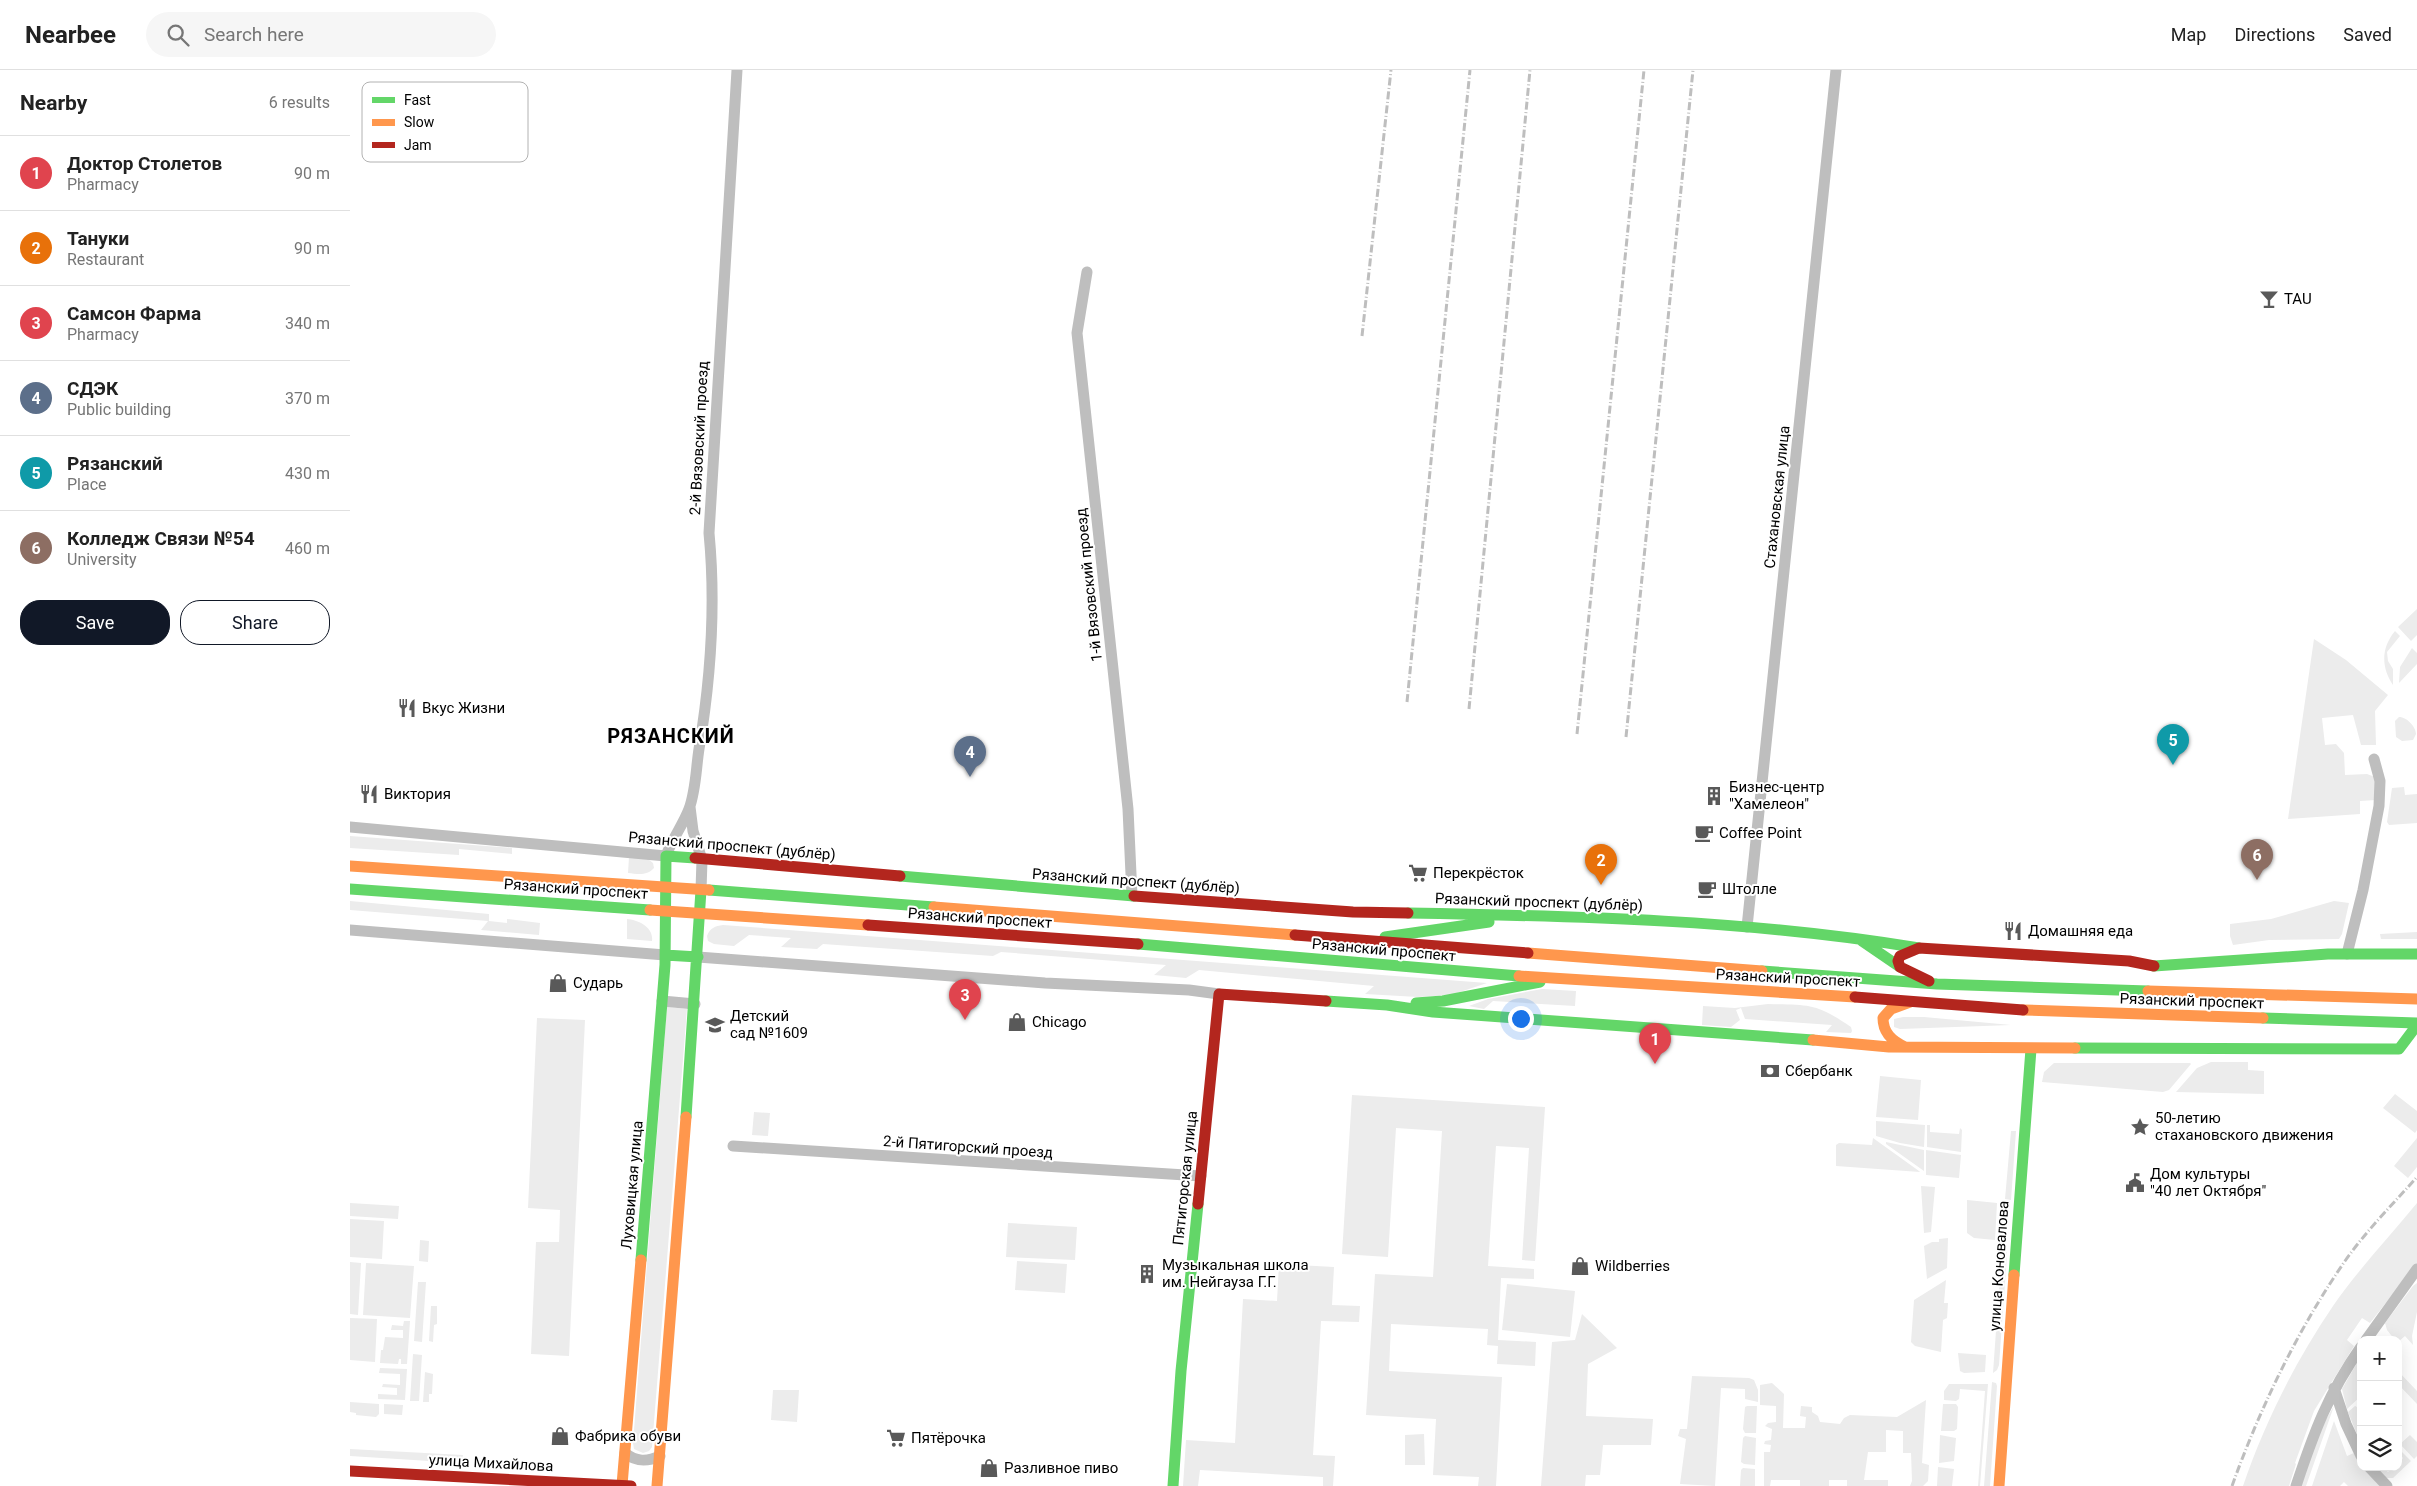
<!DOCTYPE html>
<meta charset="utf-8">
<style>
:root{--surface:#fff;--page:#f6f6f6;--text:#222;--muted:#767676;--line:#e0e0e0;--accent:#111827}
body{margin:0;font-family:Roboto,sans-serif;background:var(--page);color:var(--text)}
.controls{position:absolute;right:15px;bottom:15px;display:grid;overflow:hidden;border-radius:10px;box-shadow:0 5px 20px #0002}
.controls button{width:45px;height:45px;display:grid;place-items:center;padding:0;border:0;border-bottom:1px solid var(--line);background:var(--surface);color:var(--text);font:25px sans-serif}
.you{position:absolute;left:1170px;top:948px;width:18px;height:18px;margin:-12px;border:4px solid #fff;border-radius:50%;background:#1a73e8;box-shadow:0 0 0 8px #1a73e833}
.badge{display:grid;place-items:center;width:32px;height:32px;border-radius:50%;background:var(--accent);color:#fff;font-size:16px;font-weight:700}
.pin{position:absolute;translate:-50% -41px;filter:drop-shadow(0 1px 2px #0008)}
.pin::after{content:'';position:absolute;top:26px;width:18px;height:15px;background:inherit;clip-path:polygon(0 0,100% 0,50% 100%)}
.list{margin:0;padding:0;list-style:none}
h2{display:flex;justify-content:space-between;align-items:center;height:65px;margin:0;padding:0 20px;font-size:21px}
h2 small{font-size:16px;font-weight:400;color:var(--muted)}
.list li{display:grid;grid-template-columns:32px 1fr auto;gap:15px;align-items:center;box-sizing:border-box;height:75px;padding:0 20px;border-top:1px solid var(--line)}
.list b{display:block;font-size:19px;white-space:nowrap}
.list p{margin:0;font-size:16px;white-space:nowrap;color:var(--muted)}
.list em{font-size:16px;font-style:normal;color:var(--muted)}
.actions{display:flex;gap:10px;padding:15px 20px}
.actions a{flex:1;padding:11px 0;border:1px solid var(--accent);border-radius:20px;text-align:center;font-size:18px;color:var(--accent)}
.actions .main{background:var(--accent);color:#fff}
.icon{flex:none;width:28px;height:28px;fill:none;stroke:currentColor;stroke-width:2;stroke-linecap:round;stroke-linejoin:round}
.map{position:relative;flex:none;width:2067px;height:1416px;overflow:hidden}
header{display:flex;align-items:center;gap:30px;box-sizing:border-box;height:70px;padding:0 25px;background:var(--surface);border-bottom:1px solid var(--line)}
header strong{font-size:24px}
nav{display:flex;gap:28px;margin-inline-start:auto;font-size:18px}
.search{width:350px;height:45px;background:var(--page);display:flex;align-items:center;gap:12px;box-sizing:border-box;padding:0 18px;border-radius:28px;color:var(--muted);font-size:19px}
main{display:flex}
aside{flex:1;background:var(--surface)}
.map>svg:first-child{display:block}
.green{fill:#ececec}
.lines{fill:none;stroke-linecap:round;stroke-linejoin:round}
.street{stroke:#bebebe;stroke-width:11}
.fast{stroke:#63d668;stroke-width:11}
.slow{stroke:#ff974d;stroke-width:11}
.jam{stroke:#b3261e;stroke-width:11}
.rail{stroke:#bebebe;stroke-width:3;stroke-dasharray:8 2.5 1 2.5;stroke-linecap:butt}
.labels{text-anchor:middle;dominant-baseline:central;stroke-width:4;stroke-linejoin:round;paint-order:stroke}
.poi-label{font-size:15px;fill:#000;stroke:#fff;text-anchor:start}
.street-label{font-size:15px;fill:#000;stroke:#fff}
.district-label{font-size:20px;font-weight:bold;letter-spacing:1px;fill:#000;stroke:#fff}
.key{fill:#fff;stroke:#b2b2b2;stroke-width:1}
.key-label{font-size:14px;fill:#000}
</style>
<header>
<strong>Nearbee</strong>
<div class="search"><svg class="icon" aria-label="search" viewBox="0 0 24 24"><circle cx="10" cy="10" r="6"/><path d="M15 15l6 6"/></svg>Search here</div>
<nav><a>Map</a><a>Directions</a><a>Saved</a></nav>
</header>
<main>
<aside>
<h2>Nearby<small>6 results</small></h2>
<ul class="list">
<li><span class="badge" style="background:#e0444e">1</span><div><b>Доктор Столетов</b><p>Pharmacy</p></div><em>90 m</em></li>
<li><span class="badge" style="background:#e8710a">2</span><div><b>Тануки</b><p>Restaurant</p></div><em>90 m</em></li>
<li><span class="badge" style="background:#e0444e">3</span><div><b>Самсон Фарма</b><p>Pharmacy</p></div><em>340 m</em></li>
<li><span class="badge" style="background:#5c6f8a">4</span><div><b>СДЭК</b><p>Public building</p></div><em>370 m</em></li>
<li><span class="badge" style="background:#0f9aa8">5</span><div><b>Рязанский</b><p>Place</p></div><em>430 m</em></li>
<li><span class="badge" style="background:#8d6e63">6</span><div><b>Колледж Связи №54</b><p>University</p></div><em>460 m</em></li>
</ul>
<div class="actions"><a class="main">Save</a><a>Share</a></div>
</aside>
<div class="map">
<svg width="2067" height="1416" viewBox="0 0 2067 1416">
<rect width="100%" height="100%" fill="#fff"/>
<path class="green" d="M2067,539V565L2061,571L2048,557Z
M2045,561L2050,566L2037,582L2038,591L2043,599V615C2031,597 2031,578 2045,561Z
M1964,569L1996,590L2038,625L2025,641L2026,675H2011L2003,645L1972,648L1975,675L1986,674L1994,683L1995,705L2017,704L2025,707L2026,730L2010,731V744L1938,749Z
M2062,578L2067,583V594L2049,613L2050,597Z
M2049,647C2057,647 2066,657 2066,664L2063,670L2052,671L2046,667L2045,651Z
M2054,717L2055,725L2067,724V753L2039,755L2037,752L2042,718Z
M0,766L162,778V784L109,779V785L0,778Z
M279,787L298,789L303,793L304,798C297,806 288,804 278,803Z
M0,831L139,844V851L157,853V849L190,853L189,865L131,860L138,851L0,840Z
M1984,831L1999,833L1992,864L1989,869L1919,870L1883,875L1880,866V854L1921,849Z
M277,849C288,850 304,857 302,871L277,869Z
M373,855L1137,913L1101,925L1068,927L1015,924L1024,916L849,900L836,908L804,905L816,895L651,882L643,886L473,874L467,879L431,877L441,868L399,865L384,876L364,874L358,871L357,866C360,858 365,856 373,855Z
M2067,862V869H2031L2030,864Z
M1192,919L1226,921L1225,936L1143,931L1134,939L1119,936L1138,929Z
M1418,934C1460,935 1466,933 1501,957L1502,961L1501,963L1476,962L1482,955L1395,949L1391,938L1386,940L1390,950L1381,957L1352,955L1353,936L1385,938Z
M317,937L337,939L302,1377L299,1381L293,1383L284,1379L283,1373Z
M1553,947H1574L1661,955L1550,959L1544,957V949Z
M187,948L235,950L219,1286L181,1284L186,1172H209L210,1140L178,1138Z
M1861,992H1898V1000L1914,1001V1024L1826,1022L1847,998Z
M1704,993H1840L1841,994L1819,1020L1813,1022L1692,1012L1694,1002Z
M1530,1006L1571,1010L1568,1050L1526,1047Z
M2045,1024L2067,1041V1060L2065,1063L2033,1038Z
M1002,1025L1195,1037L1185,1191L1172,1190L1179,1078L1146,1076L1138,1196L1184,1199V1209L1151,1208L1148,1270L1186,1272L1185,1296L1147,1294L1148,1276L1137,1275L1138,1259L1041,1254L1039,1301L1152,1307L1146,1416H1128L1129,1407L1083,1405L1086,1349L1016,1345L1025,1204L1083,1207L1092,1061L1046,1058L1038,1187L992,1184Z
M404,1042L420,1043L418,1066L402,1065Z
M1526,1051L1575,1055L1574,1077L1550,1073L1526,1066Z
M1577,1055H1580V1062L1609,1064L1610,1058L1612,1060L1611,1082L1577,1077Z
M1661,1061H1666L1661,1130L1655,1129Z
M1523,1068L1569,1101L1570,1102L1486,1096V1075L1489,1073L1522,1075Z
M2067,1068V1097L2058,1108L2044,1096Z
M1536,1072L1574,1080V1101L1536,1074Z
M1576,1080L1611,1085L1609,1108L1576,1105Z
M1571,1116L1585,1117L1581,1162L1574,1163Z
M1617,1130L1647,1133L1645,1170L1624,1168L1617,1163Z
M0,1133L49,1136L48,1149L0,1146Z
M2067,1133V1193L2020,1253L2012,1248L1997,1270L2004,1276L1964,1341L1945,1393L1946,1394L1939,1416H1893C1915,1352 1945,1292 1983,1236C2008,1200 2039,1167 2067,1133Z
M0,1149L34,1151L32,1189L0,1187Z
M658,1153L727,1157L725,1190L656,1187Z
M1598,1168L1597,1198L1577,1209L1574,1176L1582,1172H1589V1169Z
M70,1170L79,1171L78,1192L69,1191Z
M1652,1176L1656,1178L1657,1185L1649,1295L1647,1300L1643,1303Z
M667,1191L717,1194L715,1223L665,1220Z
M0,1192L11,1193L8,1245L0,1244Z
M16,1193L64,1196L60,1248L13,1245Z
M929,1194L984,1197L982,1235L1010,1236L1009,1252L971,1251L963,1385L985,1386L983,1416H973V1407L850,1400L848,1416H833L836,1370L885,1373L893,1229L927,1231Z
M1596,1210L1594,1233H1598L1597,1248L1593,1250L1591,1282L1565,1276L1561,1272L1564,1230Z
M68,1212H76L72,1272L64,1271Z
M2067,1213V1242L2062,1266L2063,1275L2055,1266L2048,1272V1270H2045L2037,1260L2035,1253L2063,1216Z
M1157,1214L1225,1221L1220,1267L1152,1260Z
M81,1236H87V1254L84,1255L83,1272L79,1271Z
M1232,1244L1267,1278L1238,1294L1236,1346L1303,1349L1301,1375H1253L1250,1405H1236L1235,1416H1191L1202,1272L1225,1270Z
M0,1248L27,1249L25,1292L0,1290Z
M54,1251H60L57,1294H51V1289H49L48,1294L30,1293L31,1280H33L35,1267L53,1268V1260H41L42,1255L53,1256Z
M1608,1283L1636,1285L1635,1302L1614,1303L1610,1301Z
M63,1284L72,1285L69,1331H60Z
M2011,1286V1326L1997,1339L1992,1319Z
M30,1298L57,1299L55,1330L28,1329V1324L47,1325V1318L32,1317L33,1314L50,1315V1304L29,1303Z
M2048,1301L2067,1321V1334L2048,1314Z
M75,1302L83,1304L82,1324H79V1332H73Z
M1342,1306L1399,1308L1404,1310L1408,1320V1332L1395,1329V1319L1371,1318L1365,1416L1330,1414L1336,1369L1328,1366L1330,1359H1337Z
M1642,1312L1646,1313L1647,1316L1640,1416H1634Z
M1422,1313L1434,1324L1433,1358H1455L1456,1347L1450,1346L1451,1336L1462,1337V1342L1468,1346L1470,1352L1490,1354L1494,1348L1500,1345L1547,1347L1576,1330L1572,1393L1579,1395L1578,1411L1573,1416H1560L1562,1411L1561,1383H1553V1361L1536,1360V1382H1518L1514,1410H1538V1416H1497V1410H1479V1416H1450V1410H1421L1420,1416H1414V1382H1420L1421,1375L1414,1374L1415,1371L1421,1370L1422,1359L1415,1356L1418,1353L1426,1352V1336L1410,1335V1315Z
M1599,1314H1638L1630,1416H1628L1635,1321L1610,1319L1609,1329L1606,1331L1594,1330V1321Z
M423,1320H449L447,1352L421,1350Z
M0,1332L29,1334V1344L26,1347L6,1345V1343L0,1342Z
M34,1334L53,1335L52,1345L34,1344Z
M1593,1334H1606L1608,1337L1607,1359L1604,1361H1591Z
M1397,1336H1407L1406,1363H1395L1393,1359L1395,1337Z
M1984,1336L1956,1416H1951L1969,1361Z
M2005,1336L2011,1339V1374L1998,1342Z
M1984,1351L1997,1386L2004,1383L2011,1397H2013L2030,1416H1998L1994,1412L1990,1416H1962Z
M1074,1364L1075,1395H1055V1365Z
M1590,1365L1606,1368L1604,1391L1589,1393Z
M2060,1365L2067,1372V1386L2064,1389L2050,1374Z
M1395,1366L1406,1368L1405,1395L1394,1394L1391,1392L1393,1368Z
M2048,1378L2061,1391L2043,1408H2035L2024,1397H2033L2038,1402L2043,1397H2048V1393L2053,1388L2048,1383Z
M0,1379L113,1385L111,1393L0,1386Z
M1588,1397L1604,1399L1602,1416H1587Z
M1393,1398L1405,1399V1416H1390L1391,1400Z"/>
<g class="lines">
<path class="street" d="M737,202L727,263L778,739L782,826
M340,737L343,761L352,790L351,820
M0,757L316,786C322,769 333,755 339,739C346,720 346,698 349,679C361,607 366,536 359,463L387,0
M1397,857L1486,0
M0,860L315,885
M1997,884L2013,820L2029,736L2030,711L2024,689
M348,887L695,913L839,920L869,924
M312,931L345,934
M383,1076L851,1106
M2016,1270L2067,1199
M1984,1318L1996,1354L2011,1386
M275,1383C286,1392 297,1392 310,1386
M2019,1397L2037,1416
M1946,1416C1964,1362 1978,1324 2011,1277"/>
<path class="fast" d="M550,806L784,826
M0,819L300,840
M359,820L584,837
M1058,843C1228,846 1401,850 1569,878
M1035,867L1139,852
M1512,871L1550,897
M788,874L1169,906
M315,885L348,887
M1804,896L1978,884H2067
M1412,901L1587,914L1798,921
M976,931L1037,935L1083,942L1463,970
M1066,933L1093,931L1190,912
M1913,948L2067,953
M1725,978L2049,979L2067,955
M336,1047L351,820
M291,1190L315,895L316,786L345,788
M1664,1205L1681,979
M823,1416L831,1301L848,1134"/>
<path class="slow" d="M0,796L359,820
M584,837L945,865
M300,840L518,855
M1178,883L1412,901
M1169,906L1505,927
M1798,921L2067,929
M1673,940L1913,948
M1463,970L1539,977L1725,978
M1555,977C1542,971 1533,963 1533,948L1541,939L1560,932
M272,1415L291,1190
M307,1416L336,1047
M1649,1416L1664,1205"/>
<path class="jam" d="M345,788L550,806
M784,826L1003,842L1058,843
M518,855L788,874
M945,865L1178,883
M1579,911L1550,897L1548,891L1550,886L1569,878L1779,891L1804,896
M1505,927L1673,940
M848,1134L869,924L976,931
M0,1401L281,1416"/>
<path class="rail" d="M1012,266L1041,0
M1057,632L1120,0
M1119,639L1180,0
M1227,664L1294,0
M1276,667L1343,0
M1882,1416C1910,1338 1948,1259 1995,1191C2016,1161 2043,1134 2067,1107"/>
</g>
<defs>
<g id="bar-bare" transform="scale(1.5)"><path d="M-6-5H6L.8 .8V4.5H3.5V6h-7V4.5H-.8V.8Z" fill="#595959" stroke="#fff" stroke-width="2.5" paint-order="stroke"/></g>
<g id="restaurant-bare" transform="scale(1.5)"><path d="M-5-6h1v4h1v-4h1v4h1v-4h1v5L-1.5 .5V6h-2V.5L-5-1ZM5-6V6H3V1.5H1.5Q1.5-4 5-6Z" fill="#595959" stroke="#fff" stroke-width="2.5" paint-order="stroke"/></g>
<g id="building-bare" transform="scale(1.5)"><path d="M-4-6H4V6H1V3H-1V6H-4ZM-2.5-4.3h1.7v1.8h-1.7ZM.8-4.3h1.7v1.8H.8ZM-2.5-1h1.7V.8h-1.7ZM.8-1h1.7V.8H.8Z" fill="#595959" stroke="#fff" stroke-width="2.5" paint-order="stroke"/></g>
<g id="cafe-bare" transform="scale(1.5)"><path d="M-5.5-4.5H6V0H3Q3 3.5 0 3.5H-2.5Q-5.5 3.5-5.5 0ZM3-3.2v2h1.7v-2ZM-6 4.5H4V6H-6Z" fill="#595959" stroke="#fff" stroke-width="2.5" paint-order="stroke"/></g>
<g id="supermarket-bare" transform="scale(1.5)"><path d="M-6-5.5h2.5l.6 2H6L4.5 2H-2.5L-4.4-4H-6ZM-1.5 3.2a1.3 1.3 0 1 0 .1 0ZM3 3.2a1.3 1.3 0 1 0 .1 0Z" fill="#595959" stroke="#fff" stroke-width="2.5" paint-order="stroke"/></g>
<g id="shop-bare" transform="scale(1.5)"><path d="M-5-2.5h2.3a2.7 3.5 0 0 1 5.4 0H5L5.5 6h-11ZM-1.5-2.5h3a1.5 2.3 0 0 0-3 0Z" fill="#595959" stroke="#fff" stroke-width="2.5" paint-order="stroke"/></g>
<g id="school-bare" transform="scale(1.5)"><path d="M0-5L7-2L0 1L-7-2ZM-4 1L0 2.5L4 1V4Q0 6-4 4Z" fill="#595959" stroke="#fff" stroke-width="2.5" paint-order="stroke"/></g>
<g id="bank-bare" transform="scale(1.5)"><path d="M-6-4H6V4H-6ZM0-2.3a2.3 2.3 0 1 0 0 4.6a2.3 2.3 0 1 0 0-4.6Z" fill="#595959" stroke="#fff" stroke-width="2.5" paint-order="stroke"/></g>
<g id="sight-bare" transform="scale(1.5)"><path d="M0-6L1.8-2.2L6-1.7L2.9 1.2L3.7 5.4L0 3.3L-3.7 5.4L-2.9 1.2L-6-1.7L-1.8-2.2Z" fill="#595959" stroke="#fff" stroke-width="2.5" paint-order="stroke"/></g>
<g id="civic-bare" transform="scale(1.5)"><path d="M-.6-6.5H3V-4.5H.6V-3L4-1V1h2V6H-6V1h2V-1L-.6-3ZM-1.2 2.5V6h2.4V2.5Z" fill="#595959" stroke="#fff" stroke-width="2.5" paint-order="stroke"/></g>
</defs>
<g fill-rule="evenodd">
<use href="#bar-bare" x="1919" y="229"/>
<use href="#restaurant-bare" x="57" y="638"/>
<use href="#restaurant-bare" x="19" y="724"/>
<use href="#building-bare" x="1364" y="726"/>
<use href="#cafe-bare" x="1354" y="763"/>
<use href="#supermarket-bare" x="1068" y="803"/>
<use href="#cafe-bare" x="1357" y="819"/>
<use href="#restaurant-bare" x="1663" y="861"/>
<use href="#shop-bare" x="208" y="913"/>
<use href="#shop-bare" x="667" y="952"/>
<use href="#school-bare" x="365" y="955"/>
<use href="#bank-bare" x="1420" y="1001"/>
<use href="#sight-bare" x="1790" y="1057"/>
<use href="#civic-bare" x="1785" y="1113"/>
<use href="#shop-bare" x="1230" y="1196"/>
<use href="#building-bare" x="797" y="1204"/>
<use href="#shop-bare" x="210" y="1366"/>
<use href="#supermarket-bare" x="546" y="1368"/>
<use href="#shop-bare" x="639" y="1398"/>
</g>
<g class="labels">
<g class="poi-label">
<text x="1934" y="229">TAU</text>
<text x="72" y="638">Вкус Жизни</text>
<text x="1379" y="717">Бизнес-центр<tspan x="1379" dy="17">"Хамелеон"</tspan></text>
<text x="34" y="724">Виктория</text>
<text x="1369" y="763">Coffee Point</text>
<text x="1083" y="803">Перекрёсток</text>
<text x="1372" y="819">Штолле</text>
<text x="1678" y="861">Домашняя еда</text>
<text x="223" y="913">Сударь</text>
<text x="380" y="946">Детский<tspan x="380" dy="17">сад №1609</tspan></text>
<text x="682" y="952">Chicago</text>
<text x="1435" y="1001">Сбербанк</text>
<text x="1805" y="1048">50-летию<tspan x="1805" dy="17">стахановского движения</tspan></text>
<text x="1800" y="1104">Дом культуры<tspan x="1800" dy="17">"40 лет Октября"</tspan></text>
<text x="812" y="1195">Музыкальная школа<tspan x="812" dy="17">им. Нейгауза Г.Г.</tspan></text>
<text x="1245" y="1196">Wildberries</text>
<text x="225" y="1366">Фабрика обуви</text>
<text x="561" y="1368">Пятёрочка</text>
<text x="654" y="1398">Разливное пиво</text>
</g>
<g class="street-label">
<text transform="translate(349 368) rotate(-87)">2-й Вязовский проезд</text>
<text transform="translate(1427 427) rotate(-84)">Стахановская улица</text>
<text transform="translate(739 515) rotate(-96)">1-й Вязовский проезд</text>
<text transform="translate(382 776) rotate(5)">Рязанский проспект (дублёр)</text>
<text transform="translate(786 811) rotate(4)">Рязанский проспект (дублёр)</text>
<text transform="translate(226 819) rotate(4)">Рязанский проспект</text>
<text transform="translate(1189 832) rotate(2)">Рязанский проспект (дублёр)</text>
<text transform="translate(630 848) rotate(4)">Рязанский проспект</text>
<text transform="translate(1034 880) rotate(5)">Рязанский проспект</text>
<text transform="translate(1438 908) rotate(3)">Рязанский проспект</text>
<text transform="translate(1842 931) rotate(2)">Рязанский проспект</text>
<text transform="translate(618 1077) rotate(4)">2-й Пятигорский проезд</text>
<text transform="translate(835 1108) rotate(-84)">Пятигорская улица</text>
<text transform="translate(282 1115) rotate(-85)">Луховицкая улица</text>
<text transform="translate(1649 1196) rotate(-86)">улица Коновалова</text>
<text transform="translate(141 1393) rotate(3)">улица Михайлова</text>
</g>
<g class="district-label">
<text x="321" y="666">РЯЗАНСКИЙ</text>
</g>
</g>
<rect x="12" y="12" width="166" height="80" rx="8" class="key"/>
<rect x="22" y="27" width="23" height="6" fill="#63d668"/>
<rect x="22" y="49" width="23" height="7" fill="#ff974d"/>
<rect x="22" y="72" width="23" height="6" fill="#b3261e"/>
<g class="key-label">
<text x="54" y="35">Fast</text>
<text x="54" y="57">Slow</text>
<text x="54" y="80">Jam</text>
</g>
</svg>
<div class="controls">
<button>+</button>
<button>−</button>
<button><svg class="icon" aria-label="layers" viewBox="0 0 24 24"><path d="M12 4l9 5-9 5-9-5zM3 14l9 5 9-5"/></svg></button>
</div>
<div class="you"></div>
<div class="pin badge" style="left:1305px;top:994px;background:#e0444e">1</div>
<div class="pin badge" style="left:1251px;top:815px;background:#e8710a">2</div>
<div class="pin badge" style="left:615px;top:950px;background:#e0444e">3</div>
<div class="pin badge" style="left:620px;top:707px;background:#5c6f8a">4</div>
<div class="pin badge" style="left:1823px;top:695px;background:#0f9aa8">5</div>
<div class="pin badge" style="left:1907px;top:810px;background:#8d6e63">6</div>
</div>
</main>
